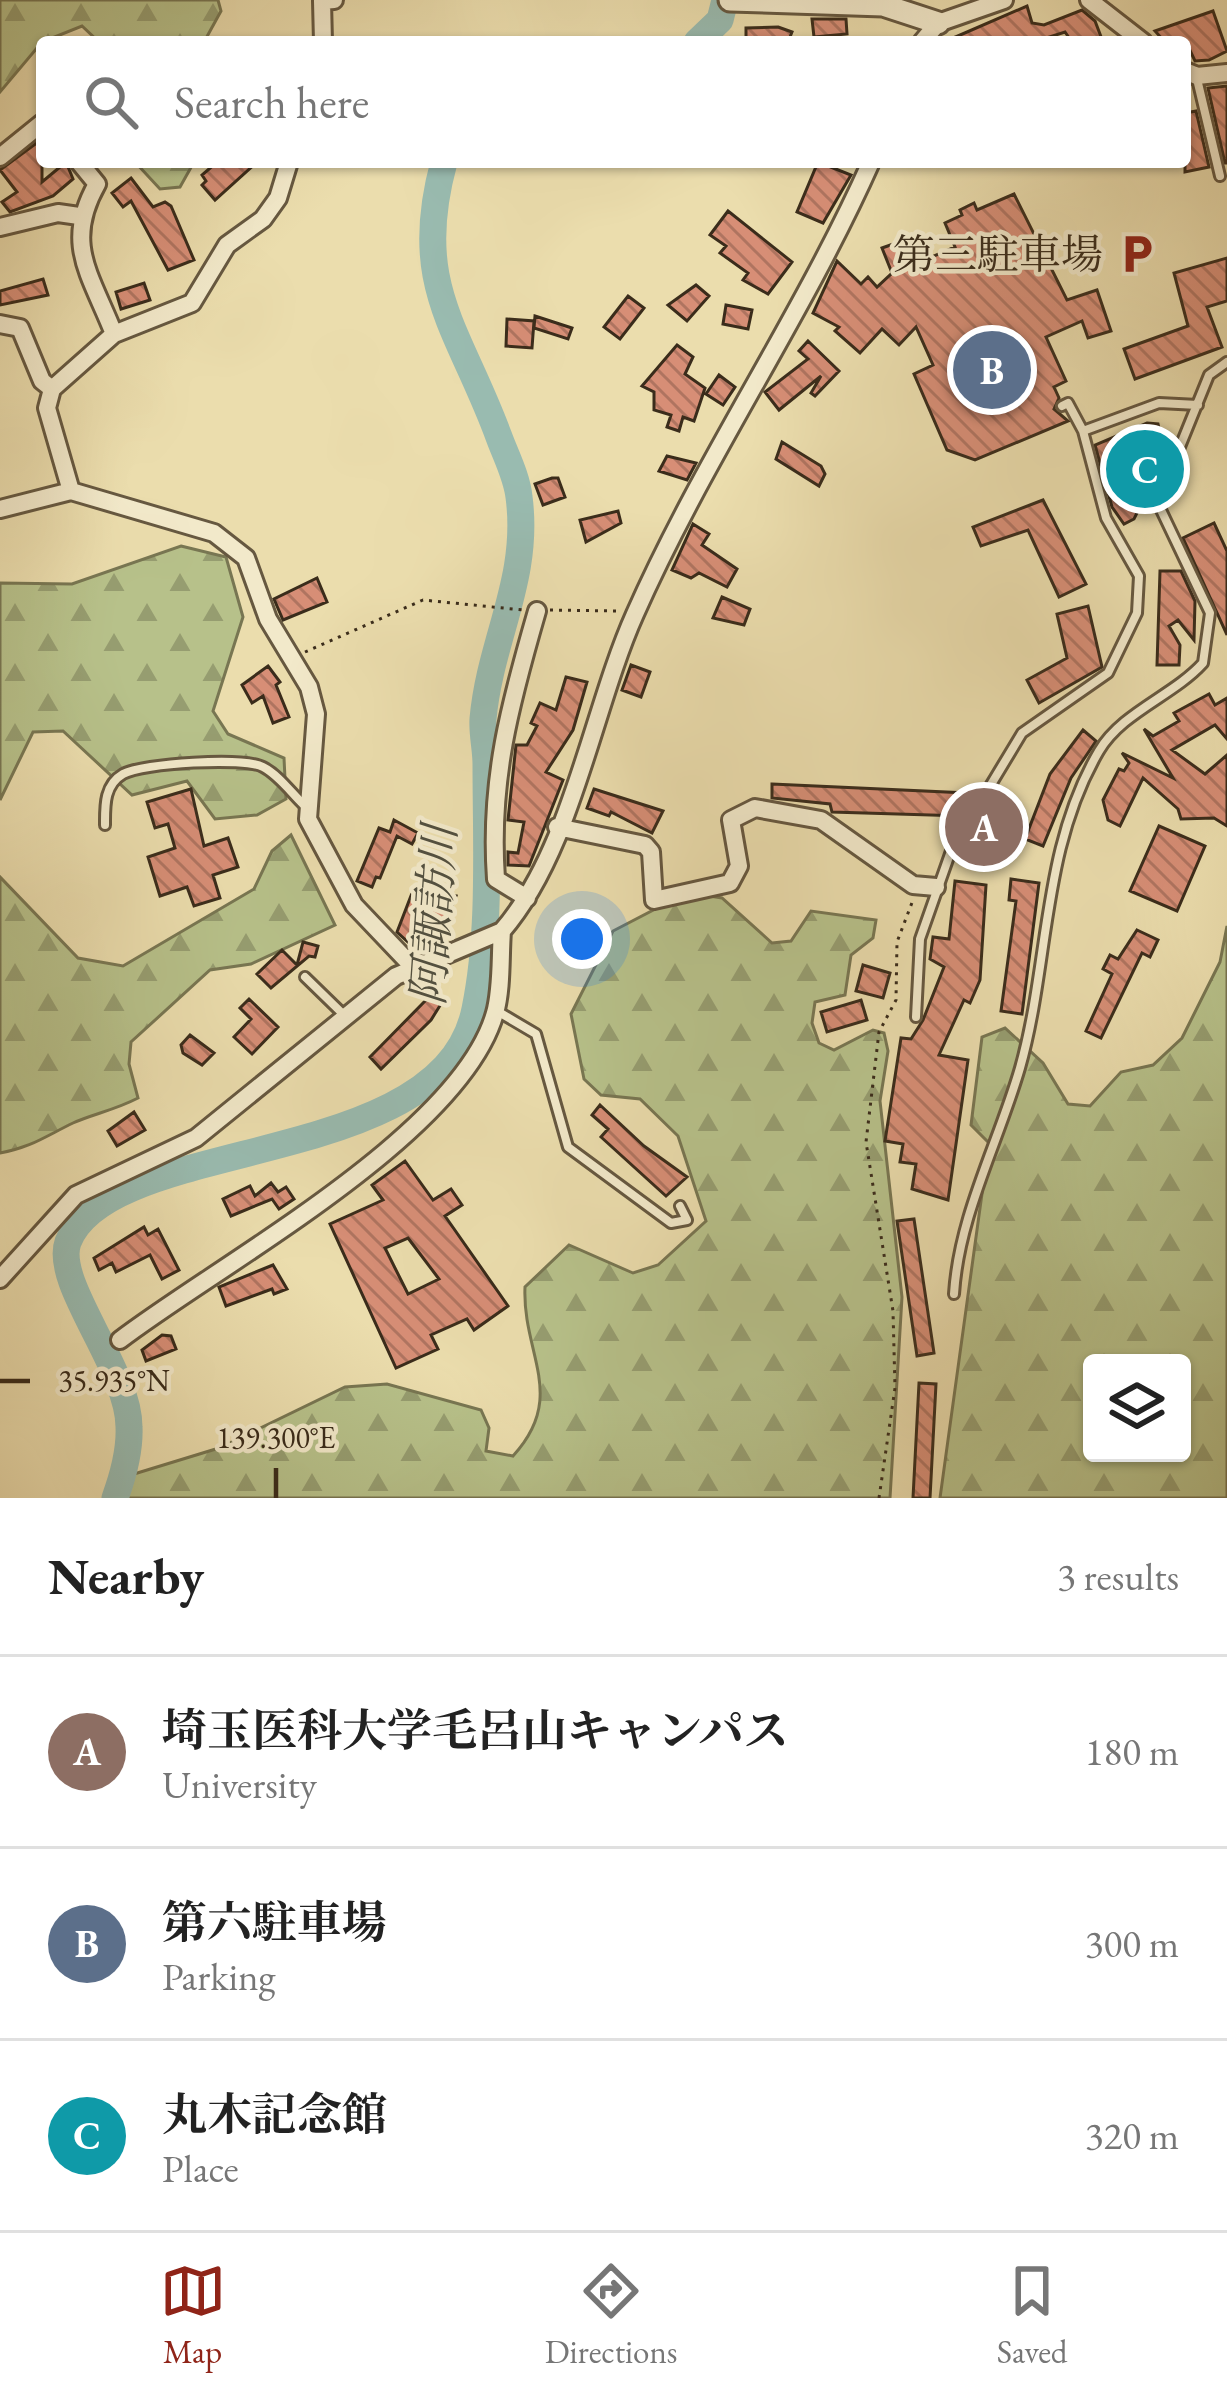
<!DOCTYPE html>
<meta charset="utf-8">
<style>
:root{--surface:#fff;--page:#f6f6f6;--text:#222;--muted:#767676;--line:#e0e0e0;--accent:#8f2418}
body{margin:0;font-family:"EB Garamond","Noto Serif JP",serif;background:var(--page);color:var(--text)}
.controls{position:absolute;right:36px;bottom:36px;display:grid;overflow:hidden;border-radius:12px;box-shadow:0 3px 9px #0004}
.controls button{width:108px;height:108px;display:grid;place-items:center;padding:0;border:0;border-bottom:3px solid var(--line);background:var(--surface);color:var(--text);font:60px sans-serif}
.you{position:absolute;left:582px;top:939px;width:42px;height:42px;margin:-30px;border:9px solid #fff;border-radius:50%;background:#1a73e8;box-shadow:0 0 0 18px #1a73e833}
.badge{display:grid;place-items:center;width:78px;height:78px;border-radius:50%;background:var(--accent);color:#fff;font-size:39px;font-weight:700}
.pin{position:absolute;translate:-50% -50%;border:6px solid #fff;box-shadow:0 3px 12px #0006}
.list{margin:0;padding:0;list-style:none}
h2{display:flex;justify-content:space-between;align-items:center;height:156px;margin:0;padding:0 48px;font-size:51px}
h2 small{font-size:39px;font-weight:400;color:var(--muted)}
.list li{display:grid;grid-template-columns:78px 1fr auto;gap:36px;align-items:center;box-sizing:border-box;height:192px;padding:0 48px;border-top:3px solid var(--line)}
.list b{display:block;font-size:45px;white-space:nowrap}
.list p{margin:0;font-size:39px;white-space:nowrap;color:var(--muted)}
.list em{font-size:39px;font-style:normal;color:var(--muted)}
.icon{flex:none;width:66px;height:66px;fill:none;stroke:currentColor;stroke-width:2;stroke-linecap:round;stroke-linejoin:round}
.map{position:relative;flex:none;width:1227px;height:1498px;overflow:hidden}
.search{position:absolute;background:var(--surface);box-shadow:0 3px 9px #0004;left:36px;right:36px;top:36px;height:132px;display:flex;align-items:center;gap:30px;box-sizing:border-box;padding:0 42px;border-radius:12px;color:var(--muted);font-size:45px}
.sheet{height:732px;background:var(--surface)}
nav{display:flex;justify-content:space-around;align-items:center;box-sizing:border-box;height:168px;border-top:3px solid var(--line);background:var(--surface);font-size:33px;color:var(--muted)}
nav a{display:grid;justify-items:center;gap:6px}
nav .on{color:var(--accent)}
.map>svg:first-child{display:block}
.forest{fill:url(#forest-firs);stroke:#787652;stroke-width:3;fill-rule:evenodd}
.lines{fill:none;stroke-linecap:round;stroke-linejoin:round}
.river{stroke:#99bbb0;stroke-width:27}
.building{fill:url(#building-back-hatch);stroke:#3a2c1b;stroke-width:3;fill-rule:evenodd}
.service-casing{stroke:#665840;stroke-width:14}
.minor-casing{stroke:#665840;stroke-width:22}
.tertiary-casing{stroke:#665840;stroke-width:27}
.path{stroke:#3a2c1b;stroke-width:3;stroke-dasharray:3 6;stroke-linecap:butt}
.service{stroke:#f2e9ca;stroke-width:8}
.minor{stroke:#f2e9ca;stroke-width:16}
.tertiary{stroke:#f2e9ca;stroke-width:21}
.ticks{fill:none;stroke:#3a2c1b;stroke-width:4.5}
.labels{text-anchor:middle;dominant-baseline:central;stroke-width:9;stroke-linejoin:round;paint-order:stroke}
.poi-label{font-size:42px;fill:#3a2c1b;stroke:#f2e9ca;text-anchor:end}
.water-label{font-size:45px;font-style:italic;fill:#525040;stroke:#f2e9ca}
.ticks-label{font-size:30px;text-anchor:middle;fill:#3a2c1b;stroke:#f2e9ca;stroke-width:9;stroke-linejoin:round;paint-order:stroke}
</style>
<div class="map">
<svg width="1227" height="1498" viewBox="0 0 1227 1498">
<defs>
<pattern id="forest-firs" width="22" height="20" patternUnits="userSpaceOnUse" patternTransform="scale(3)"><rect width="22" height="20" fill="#b7c18a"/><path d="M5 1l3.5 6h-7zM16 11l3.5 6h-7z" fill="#969d70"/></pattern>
<pattern id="building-back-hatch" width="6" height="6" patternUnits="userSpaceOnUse" patternTransform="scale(3)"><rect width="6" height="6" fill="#d78e76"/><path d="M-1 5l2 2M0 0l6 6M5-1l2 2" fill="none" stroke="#af7460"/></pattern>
</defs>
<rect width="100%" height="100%" fill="#ebddad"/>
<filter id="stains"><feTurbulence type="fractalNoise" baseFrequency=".00167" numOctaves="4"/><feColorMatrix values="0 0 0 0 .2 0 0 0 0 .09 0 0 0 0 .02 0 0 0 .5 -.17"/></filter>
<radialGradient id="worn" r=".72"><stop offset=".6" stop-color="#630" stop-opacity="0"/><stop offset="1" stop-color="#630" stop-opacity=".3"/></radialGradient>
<path class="forest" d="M0,0H218L221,11L204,42H99L82,26L42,42L0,92Z
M135,162H194L180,187L160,189Z
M181,546L226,557L243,617L213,711L228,734L284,758L286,799L257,815L215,819L187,781L132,795L63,731L33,732L0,800V583L72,584Z
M291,835L335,925L251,964L210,970L131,1042L129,1064L138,1098C115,1110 93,1114 73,1123C46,1136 30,1148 0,1153V877L78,958L123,966L254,889L272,851Z
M703,895L722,898L772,943L791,941L811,911L876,920L873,938L851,955L845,995L815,1002L812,1023L819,1043L834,1050L873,1030L884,1033L888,1051L880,1101L902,1297L890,1498H127L134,1474L219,1448L345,1387L387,1384L481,1410L489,1428L486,1451L513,1456C568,1396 522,1354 525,1287L569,1245L633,1273L658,1265L706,1221L678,1136L640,1099L601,1095L584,1079L571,1014L613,931L667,903Z
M1227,926V1498H940L989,1143L971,1125L982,1037L1005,1028L1043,1063L1068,1104L1090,1106L1121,1072L1153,1065L1182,1038L1220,962ZM1092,1363H1182V1453H1092Z"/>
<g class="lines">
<path class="river" d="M697,42L720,20L725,0
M115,1498C123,1476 130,1450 129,1427C129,1368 53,1283 68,1242C110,1134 443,1172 475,1009C491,931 486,844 486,764C486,749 482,734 483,719C490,640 530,579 519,497C517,477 506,456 499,437C459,328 410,286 444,162"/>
</g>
<path class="building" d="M1027,6L1032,23L1044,25L1082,10L1095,21L1103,42H1072L1065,32L1034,42H944Z
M1213,11L1227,51L1209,60L1195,61L1186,42H1165L1155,31Z
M812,19H846L847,34L814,37Z
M778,27L792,32L788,42H746V28Z
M1227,86V163H1225L1208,88Z
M1196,111L1209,167L1185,172V113Z
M42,139V182L66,162L73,179L53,196L10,212L2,202L17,192L0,170Z
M217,162H257L215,200L202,185L206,181L202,175Z
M818,162L851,175L823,223L797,212Z
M131,178L153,207L165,202L171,206L194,260L168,270L131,201L123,207L112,193Z
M1014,194L1067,300L1097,290L1111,331L1088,338L1082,321L1046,337L1066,381L1054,387L1059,398L1054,409L1068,421L975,460L947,450L914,374L933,365L916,327L899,345L882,329L860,353L835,331L839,327L813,313L837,261L861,284L868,277L877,287L892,273L882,248L919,235L927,259L955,247L945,223L962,215L960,210L974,203L977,210Z
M728,211L792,262L768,294L743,280L748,273L720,253L726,246L710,235Z
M1227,258V301L1207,307L1222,347L1135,379L1124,349L1188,326L1174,273Z
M43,279L48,295L0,305V291Z
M144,283L150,300L121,309L116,292Z
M696,285L709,296L687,321L668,305Z
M628,296L644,308L620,339L604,327Z
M726,305L752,310L748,329L723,324Z
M535,316L572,328L568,339L534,328Z
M507,319L534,321L532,348L506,346Z
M808,341L839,371L815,396L811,393L821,376L779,410L765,392L808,359L799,351Z
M677,345L693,357L685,374L705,388L694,421L683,417L679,431L667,427L671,415L654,410V392L642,386Z
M719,375L735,387L723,405L706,394Z
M1147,423L1158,424L1161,437L1172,442L1134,519L1124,524L1112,507L1095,445Z
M782,442L821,466L825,474L819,486L776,459Z
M667,456L696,463L687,480L659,471Z
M552,478H558L565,497L543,505L535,484Z
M1043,500L1086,584L1059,597L1028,530L981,546L973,527Z
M618,511L621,523L586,542L580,520Z
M1214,523L1227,551V635L1183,538Z
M693,524L709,534L702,545L737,569L727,587L699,573L691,578L672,570Z
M1160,571H1181L1195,601L1194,640L1178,620L1169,626L1180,645L1179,665H1157Z
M317,578L327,602L283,620L274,599Z
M722,597L750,609L744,625L713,618Z
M1088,606L1102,667L1039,703L1027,680L1067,658L1057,614Z
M631,665L650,672L641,697L622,690Z
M268,666L280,682L276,685L289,717L273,723L263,696L252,703L242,685Z
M566,677L587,682L573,730L546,772L563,780L529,866L508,865V852L518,853L524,822L508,820L516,745H527L537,726L531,723L540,703L556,710Z
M1209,694L1215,705L1227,698V739L1215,725L1172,750L1205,774L1227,755V826L1214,818L1181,819L1178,809L1143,778L1120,826L1108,820L1103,800L1119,769L1124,771L1129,763L1122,753L1173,778L1144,729L1153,736L1179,721L1174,713Z
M1083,730L1096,741L1071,778L1043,846L1025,839L1050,774Z
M772,784L967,793L966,809L963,816L832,812L830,804L772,798Z
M191,789L204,846L228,838L238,867L213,875L220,898L194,906L187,887L160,896L148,857L175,848L168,824L155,828L147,802Z
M594,789L663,811L652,833L611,812L609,816L587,808Z
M394,820L418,833L412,844L397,836L380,878L376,877L372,887L357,881L379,828L390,832Z
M1159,826L1205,846L1177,911L1130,891Z
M1011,879L1039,883L1022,1014L1001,1011L1016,901L1009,900Z
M955,881L986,885L980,980L970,1003L964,1000L939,1055L968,1060L948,1200L912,1189L916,1164L900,1162L903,1144L885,1141L901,1038L911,1039L923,1020L944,967L930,959L933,937L949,939Z
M414,888L456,896L437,945L412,936L409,943L397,932Z
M1137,930L1158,940L1150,957L1142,953L1101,1038L1086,1031L1112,974L1103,969L1110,955L1118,959Z
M303,942L318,946L315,957L309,956L271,988L257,974L282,950L297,965Z
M863,965L890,973L883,998L856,991Z
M430,996L441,1004L431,1020L381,1069L370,1057Z
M249,999L278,1027L252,1054L234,1037L251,1019L240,1008Z
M861,1000L867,1020L827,1032L821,1012Z
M190,1035L214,1053L202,1065L183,1053L181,1045Z
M600,1105L644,1146L687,1177L666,1196L601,1137L608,1129L592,1115Z
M134,1112L145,1130L117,1146L108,1131Z
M405,1161L433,1200L451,1189L462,1205L445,1216L508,1306L474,1330L467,1319L431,1335L438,1349L396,1368L330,1224L383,1200L372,1185ZM408,1238L439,1279L408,1294L385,1248Z
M271,1183L278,1192L286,1187L294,1199L279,1209L272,1199L231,1216L223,1199L250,1186L255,1196Z
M914,1219L934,1353L917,1356L897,1221Z
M144,1227L148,1235L158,1229L179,1270L162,1279L150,1255L116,1272L112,1263L99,1270L94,1258Z
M273,1265L287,1289L274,1294L272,1289L226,1306L219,1287Z
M162,1335L171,1336L176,1349L146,1361L142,1350Z
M919,1383L936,1384L930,1498H913Z"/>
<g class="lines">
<g class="service-casing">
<path id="service" d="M1197,79L1220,176
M1083,431L1159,403L1198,405
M105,825C105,806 104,785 123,774C143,763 244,757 263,767C279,775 292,794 305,806
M305,977L344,1015
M497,1011L536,1034L568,1147L671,1223L687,1220L680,1206
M916,1017L920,939L951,851L1022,733L1108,673L1137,613L1139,576L1106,518L1083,431L1068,403L1062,406
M954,1294C959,1215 998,1144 1020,1068C1050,962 1041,850 1099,751C1122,712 1173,696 1203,663L1210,613L1161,510L1160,496L1209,375L1227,362"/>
</g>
<g class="minor-casing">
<path id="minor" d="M1089,0L1143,42
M323,42L322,1L334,0
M922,42L938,23L1004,0
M1185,71L1197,76L1227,73
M0,157L42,123
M79,162L97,184C63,244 91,275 114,334
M0,227L58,213L79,216
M0,324L20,328L42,381L52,389
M71,491L47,408L52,389L114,334L192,303L227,245L263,219L278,198L289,162
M0,509L71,491L214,533L246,558L268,619L309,687L316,714L308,819L354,905L412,966
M557,827L645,845L651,852L654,900L730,883L739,866L731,820L755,808L821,820L913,885L936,887
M527,898L496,879C489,781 510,704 537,611
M0,1279L76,1195L196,1138L396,976L502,931C572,850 592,710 635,614C704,458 802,317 871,162
M120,1340C218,1265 461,1135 495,1013C502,988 500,957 502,931"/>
</g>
<g class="tertiary-casing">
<path id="tertiary" d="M730,0L883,5L938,23"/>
</g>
<path class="path" d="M550,610L619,611
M305,652L423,600L523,610
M879,1498L895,1388L893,1311L866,1142L879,1032L896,1000L897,942L913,900"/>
<use href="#service" class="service"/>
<use href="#minor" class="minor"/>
<use href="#tertiary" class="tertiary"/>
</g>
<path class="ticks" d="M0,1381H30M276,1468V1498"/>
<defs>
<g id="parking-bare" transform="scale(3.24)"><path d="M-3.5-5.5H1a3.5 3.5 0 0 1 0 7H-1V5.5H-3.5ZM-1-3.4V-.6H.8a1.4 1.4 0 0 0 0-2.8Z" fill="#8f2418" stroke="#f2e9ca" stroke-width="2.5" paint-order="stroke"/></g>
</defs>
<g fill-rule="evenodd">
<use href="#parking-bare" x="1137" y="254"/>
</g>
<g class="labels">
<g class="poi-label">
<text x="1103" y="254">第三駐車場</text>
</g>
<g class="water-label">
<text transform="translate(433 915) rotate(-86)">阿諏訪川</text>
</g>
</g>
<g class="ticks-label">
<text x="114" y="1391">35.935°N</text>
<text x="276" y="1448">139.300°E</text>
</g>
<rect width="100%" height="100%" filter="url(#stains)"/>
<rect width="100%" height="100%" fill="url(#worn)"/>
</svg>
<div class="controls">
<button><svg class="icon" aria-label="layers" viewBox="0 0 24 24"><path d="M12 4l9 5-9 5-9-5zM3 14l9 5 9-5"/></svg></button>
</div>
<div class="you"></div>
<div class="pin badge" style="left:984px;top:827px;background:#8d6e63">A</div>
<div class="pin badge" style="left:992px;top:370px;background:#5c6f8a">B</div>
<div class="pin badge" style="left:1145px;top:469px;background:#0f9aa8">C</div>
<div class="search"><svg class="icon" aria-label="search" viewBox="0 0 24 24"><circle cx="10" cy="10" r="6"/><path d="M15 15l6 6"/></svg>Search here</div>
</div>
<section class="sheet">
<h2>Nearby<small>3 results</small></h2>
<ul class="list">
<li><span class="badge" style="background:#8d6e63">A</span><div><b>埼玉医科大学毛呂山キャンパス</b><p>University</p></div><em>180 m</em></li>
<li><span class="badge" style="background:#5c6f8a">B</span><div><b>第六駐車場</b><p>Parking</p></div><em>300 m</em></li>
<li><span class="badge" style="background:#0f9aa8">C</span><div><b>丸木記念館</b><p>Place</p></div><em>320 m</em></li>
</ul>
</section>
<nav>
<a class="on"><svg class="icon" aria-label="map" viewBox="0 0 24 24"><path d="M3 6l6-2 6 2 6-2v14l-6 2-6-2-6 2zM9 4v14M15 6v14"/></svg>Map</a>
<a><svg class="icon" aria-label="directions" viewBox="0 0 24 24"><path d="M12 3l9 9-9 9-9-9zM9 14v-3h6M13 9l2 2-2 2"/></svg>Directions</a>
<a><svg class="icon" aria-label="saved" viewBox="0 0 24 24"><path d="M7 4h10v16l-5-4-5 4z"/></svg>Saved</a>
</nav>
